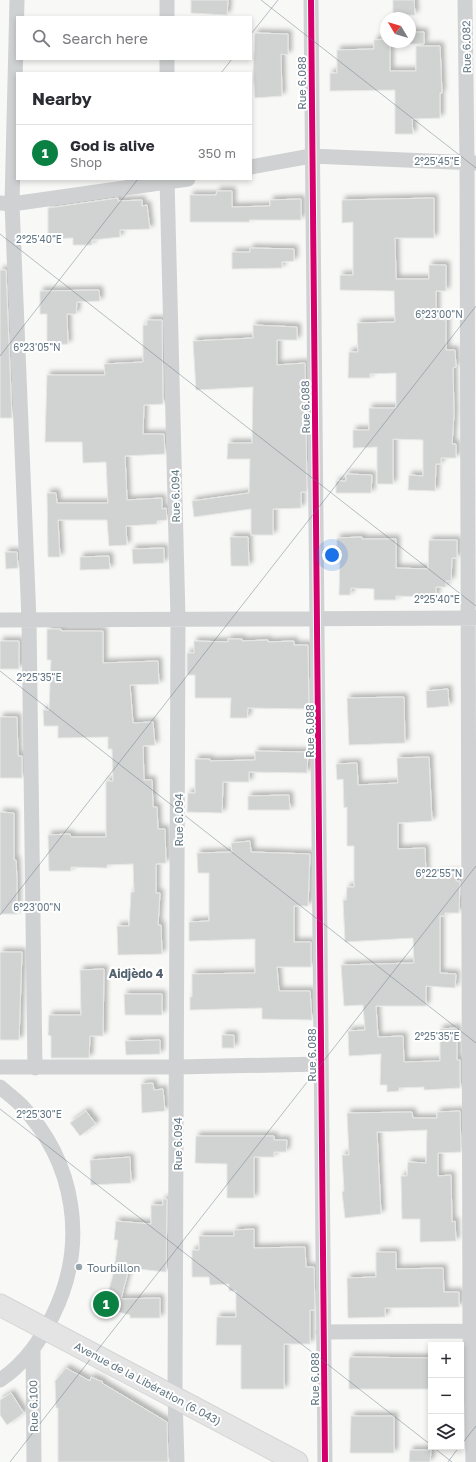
<!DOCTYPE html>
<meta charset="utf-8">
<style>
:root{--surface:#fff;--page:#f2f2f3;--text:#2b2b33;--muted:#7c7c81;--line:#e1e1e2;--accent:#0b8043}
body{margin:0;font-family:"Golos Text",sans-serif;background:var(--page);color:var(--text)}
.controls{position:absolute;right:12px;bottom:12px;display:grid;overflow:hidden;border-radius:0px;box-shadow:0 2px 6px #0003}
.controls button{width:36px;height:36px;display:grid;place-items:center;padding:0;border:0;border-bottom:1px solid var(--line);background:var(--surface);color:var(--text);font:20px sans-serif}
.compass{position:absolute;left:380px;top:12px;width:36px;height:36px;border-radius:50%;background:var(--surface);box-shadow:0 2px 6px #0003;rotate:308deg}
.you{position:absolute;left:332px;top:555px;width:14px;height:14px;margin:-10px;border:3px solid #fff;border-radius:50%;background:#1a73e8;box-shadow:0 0 0 6px #1a73e833}
.badge{display:grid;place-items:center;width:26px;height:26px;border-radius:50%;background:var(--accent);color:#fff;font-size:13px;font-weight:700}
.pin{position:absolute;translate:-50% -50%;border:2px solid #fff;box-shadow:0 1px 4px #0006}
.list{margin:0;padding:0;list-style:none}
h2{display:flex;justify-content:space-between;align-items:center;height:52px;margin:0;padding:0 16px;font-size:17px}
h2 small{font-size:13px;font-weight:400;color:var(--muted)}
.list li{display:grid;grid-template-columns:26px 1fr auto;gap:12px;align-items:center;box-sizing:border-box;height:56px;padding:0 16px;border-top:1px solid var(--line)}
.list b{display:block;font-size:15px;white-space:nowrap}
.list p{margin:0;font-size:13px;white-space:nowrap;color:var(--muted)}
.list em{font-size:13px;font-style:normal;color:var(--muted)}
.icon{flex:none;width:22px;height:22px;fill:none;stroke:currentColor;stroke-width:2;stroke-linecap:round;stroke-linejoin:round}
.map{position:relative;flex:none;width:476px;height:1462px;overflow:hidden}
.search{position:absolute;background:var(--surface);box-shadow:0 2px 6px #0003;left:16px;top:16px;width:236px;height:44px;display:flex;align-items:center;gap:10px;box-sizing:border-box;padding:0 14px;border-radius:0px;color:var(--muted);font-size:15px}
.panel{position:absolute;background:var(--surface);box-shadow:0 2px 6px #0003;left:16px;top:72px;width:236px;height:108px;border-radius:0px}
.map>svg:first-child{display:block}
.building{fill:#d1d3d3;stroke:#e7e7e6;filter:url(#shadow)}
.lines{fill:none;stroke-linecap:round;stroke-linejoin:round}
.secondary-casing{stroke:#d4d6d6;stroke-width:23}
.minor{stroke:#d0d1d2;stroke-width:15}
.secondary{stroke:#e3e4e3;stroke-width:21}
.cycleway-casing{stroke:#fff;stroke-width:8}
.cycleway{stroke:#d6006c;stroke-width:6}
.ticks{fill:none;stroke:#617683;stroke-width:1;stroke-opacity:0.45}
.poi-dot{fill:#96a4ac;stroke:#fff;stroke-width:1.5}
.labels{text-anchor:middle;dominant-baseline:central;stroke-width:4;stroke-linejoin:round;paint-order:stroke}
.street-label{font-size:11px;fill:#617683;stroke:#fff}
.poi-label{font-size:11px;fill:#617683;stroke:#fff;text-anchor:start}
.neighbourhood-label{font-size:12px;font-weight:bold;fill:#53636e;stroke:#fff}
.ticks-label{font-size:10px;text-anchor:middle;fill:#617683;stroke:#fff;stroke-width:4;stroke-linejoin:round;paint-order:stroke}
</style>
<div class="map">
<svg width="476" height="1462" viewBox="0 0 476 1462">
<defs>
<filter id="shadow"><feDropShadow dx="3.5" dy="-3.5" stdDeviation="2" flood-color="#0004"/></filter>
</defs>
<rect width="100%" height="100%" fill="#f8f8f7"/>
<path class="building" d="M191,0H228L227,15L191,13Z
M393,0H414L415,15H393Z
M410,32H424V44H410Z
M255,33L288,34V55L281,54L282,96L255,98L253,71Z
M386,39V42H390V71H416V46H440L442,93H440V118L412,119L413,134H395V90L330,91V73H337V50L374,49V40Z
M217,191H232V207L270,206V200L301,199V220H249L250,222H190V195H216Z
M118,198V201L142,200V206L147,205L150,229L120,230V237L92,240V245H73V238L48,239V208Z
M434,198V238H395L396,279H429V265H446V291H436V319L446,320V350H455L456,367L453,368L454,414L452,444H456V458H441V464H436L435,491L408,490L409,475L423,476V440L393,439V484H377V447L353,448V430H369V408H396V373L370,374V378H348L349,352H358L357,323L395,322L394,291L340,290V275H353V222L342,223V200Z
M250,248L294,249V261L282,262V268L232,269V252H250Z
M0,270H6L12,418H0Z
M99,290L100,301L77,302L76,314H67L68,344L47,345V314H40V291Z
M147,320H162L163,404L144,405L143,434H164L165,454L125,456L127,500L162,498V509L166,508L167,520L157,521V524L126,526L127,545L109,546L107,520H58L60,557H48L47,493H56L57,503H108L106,462L83,463L82,442H45L47,375H105L104,364L143,362V325H147Z
M253,325L297,327V340H277V365L305,363L307,492H301V508L273,509V535H251V509L194,517L192,501L249,493L250,459H227L228,443H252L253,387L196,390L193,341L253,338Z
M346,474L372,475L371,493H336V481H346Z
M230,537H248L249,566H231Z
M362,537V539H396V568L428,569L429,540H457V558H452L451,581H446V587H436V597L396,596V600H374V589L351,588L350,595H339L340,552H337V538Z
M164,548V563L133,564L132,549Z
M5,552H17L18,568L6,569Z
M109,556L110,569L80,570V557Z
M47,629H61V631H103V663L158,661L159,684L130,685L133,723L153,722L155,745L143,746L144,780H152L153,807H157L158,829H165L166,863L156,864V893H160L158,925H161L162,954L118,955L117,926H129L131,892H134L133,864L107,865V868L71,867V871H49L48,835L70,834L71,837H106V781H113L112,749H108V737L58,738V726H44L43,710H49L51,660H47Z
M228,639H242V641L268,640V642L294,641V645H308L309,709L248,708L247,718H230L231,698H195V675H187V653H194V641L228,642Z
M0,641H19V669H0Z
M448,689L449,706L427,708L426,691Z
M404,697L405,743L349,745L347,698Z
M0,717H17L18,756H22V778H0Z
M255,751L308,752L307,773L249,772V782H223L222,813L187,812L188,793H195V759H210V761L255,760Z
M429,757L432,821L398,823V849L425,848L426,875L456,872V881H460L459,913H445V916H440V973L456,974L455,988L426,986V1006H376L378,1037L403,1036L404,1062L440,1061V1029L457,1028V1060H460V1088L424,1090V1087L399,1088V1091L387,1092V1085H380L381,1054L349,1056L348,1031L365,1030L363,1005L344,1006L341,965L414,963L413,938L345,942L343,900H346L347,887H354V846H347V807L344,808L343,779L337,780L336,764L357,763L358,785L398,783L397,758Z
M289,795L290,810H248V796Z
M0,812L14,813V860H16L17,879V914H0Z
M250,841L251,852L310,854L308,906H294V942H311V967H277L279,991H310L312,1020L262,1019V1008L190,1010V997H192V974L255,973V939L189,941V922L209,921V873H198L197,853L232,852L231,843Z
M0,952H22L19,1040H0Z
M104,969L103,1036H90L89,1058H51V1036L48,1035L49,1015H81L80,970Z
M124,994H162V1015H125Z
M222,1035H234V1048H222Z
M160,1040V1054L126,1055L125,1041Z
M153,1083L154,1090L163,1089L165,1111L142,1113L141,1084Z
M86,1111L96,1124L80,1136L70,1123Z
M460,1111L461,1152L438,1153V1176L451,1175L452,1222L455,1221L456,1241L420,1242V1219H402L401,1176H407L408,1162L426,1163L427,1130L377,1132L381,1214L345,1218L342,1192L344,1191L342,1155H349L347,1113L412,1112L413,1118H437V1112Z
M196,1136H274V1140H287L286,1152H274V1157H254V1198H227V1164L195,1163Z
M130,1157L131,1183L91,1185L90,1160Z
M163,1199H167L166,1272L129,1268L121,1299L160,1298V1318H130V1315L104,1308L114,1271L118,1240H114L116,1221L151,1224V1205H163Z
M254,1229V1248L305,1247L306,1267H314L315,1310H310V1344H284V1389H241V1345H216L217,1317H236V1291H229V1284L210,1285L209,1277H192V1250H199V1236H234V1230Z
M376,1252H396V1269L443,1268L444,1292H459V1307L385,1308V1317L348,1318L347,1278L376,1277Z
M350,1357L431,1358V1389H349V1360Z
M66,1368L90,1381L91,1377L103,1382L102,1383L167,1422L168,1462H58V1408H56L55,1381Z
M11,1393L24,1413L7,1425L0,1415V1400Z
M351,1416H394V1453H350Z
M410,1450H431L430,1462H409Z"/>
<g class="lines">
<g class="secondary-casing">
<path id="secondary" d="M0,1305L297,1462"/>
</g>
<path class="minor" d="M17,0L12,204L29,620L35,1068
M167,0V17
M311,0L325,1462
M465,0L467,163L470,1331L473,1462
M167,59V73
M251,167L311,156L476,163
M167,179L178,619L175,1397L177,1462
M0,203L12,204L188,179
M0,620L476,618
M0,1067H177L321,1064
M0,1087C7,1093 15,1099 21,1105C76,1163 88,1244 53,1315C41,1340 23,1365 0,1380
M323,1332L476,1331
M33,1349L34,1462"/>
<use href="#secondary" class="secondary"/>
<g class="cycleway-casing">
<path id="cycleway" d="M311,0L325,1462"/>
</g>
<use href="#cycleway" class="cycleway"/>
</g>
<path class="ticks" d="M261,0L476,168M251,34L278,0M221,73L232,59M0,234L476,606M0,356L138,179M0,671L476,1043M0,915L476,306M0,1109L431,1445M461,1445L476,1426M433,1447L452,1462M10,1462L476,866M448,1462L459,1447"/>
<circle class="poi-dot" cx="79" cy="1267" r="4"/>
<g class="labels">
<g class="street-label">
<text transform="translate(466 47) rotate(-91)">Rue 6.082</text>
<text transform="translate(301 83) rotate(-90)">Rue 6.088</text>
<text transform="translate(305 407) rotate(-91)">Rue 6.088</text>
<text transform="translate(175 496) rotate(-91)">Rue 6.094</text>
<text transform="translate(309 731) rotate(-90)">Rue 6.088</text>
<text transform="translate(178 820) rotate(-90)">Rue 6.094</text>
<text transform="translate(311 1055) rotate(-90)">Rue 6.088</text>
<text transform="translate(177 1144) rotate(-90)">Rue 6.094</text>
<text transform="translate(314 1379) rotate(-90)">Rue 6.088</text>
<text transform="translate(148 1383) rotate(28)">Avenue de la Libération (6.043)</text>
<text transform="translate(33 1406) rotate(-91)">Rue 6.100</text>
</g>
<g class="poi-label">
<text x="87" y="1267">Tourbillon</text>
</g>
<g class="neighbourhood-label">
<text x="136" y="973">Aidjèdo 4</text>
</g>
</g>
<g class="ticks-label">
<text x="437" y="165">2°25'45"E</text>
<text x="39" y="243">2°25'40"E</text>
<text x="439" y="318">6°23'00"N</text>
<text x="37" y="351">6°23'05"N</text>
<text x="437" y="603">2°25'40"E</text>
<text x="39" y="681">2°25'35"E</text>
<text x="439" y="877">6°22'55"N</text>
<text x="37" y="911">6°23'00"N</text>
<text x="437" y="1040">2°25'35"E</text>
<text x="39" y="1118">2°25'30"E</text>
</g>
</svg>
<div class="controls">
<button>+</button>
<button>−</button>
<button><svg class="icon" aria-label="layers" viewBox="0 0 24 24"><path d="M12 4l9 5-9 5-9-5zM3 14l9 5 9-5"/></svg></button>
</div>
<svg class="compass" viewBox="-18 -18 36 36"><path d="M0-13l5 13h-10z" fill="#e53935"/><path d="M0 13l5-13h-10z" fill="#7c7c81"/></svg>
<div class="you"></div>
<div class="pin badge" style="left:106px;top:1304px">1</div>
<div class="search"><svg class="icon" aria-label="search" viewBox="0 0 24 24"><circle cx="10" cy="10" r="6"/><path d="M15 15l6 6"/></svg>Search here</div>
<section class="panel">
<h2>Nearby<small></small></h2>
<ul class="list">
<li><span class="badge">1</span><div><b>God is alive</b><p>Shop</p></div><em>350 m</em></li>
</ul>
</section>
</div>
